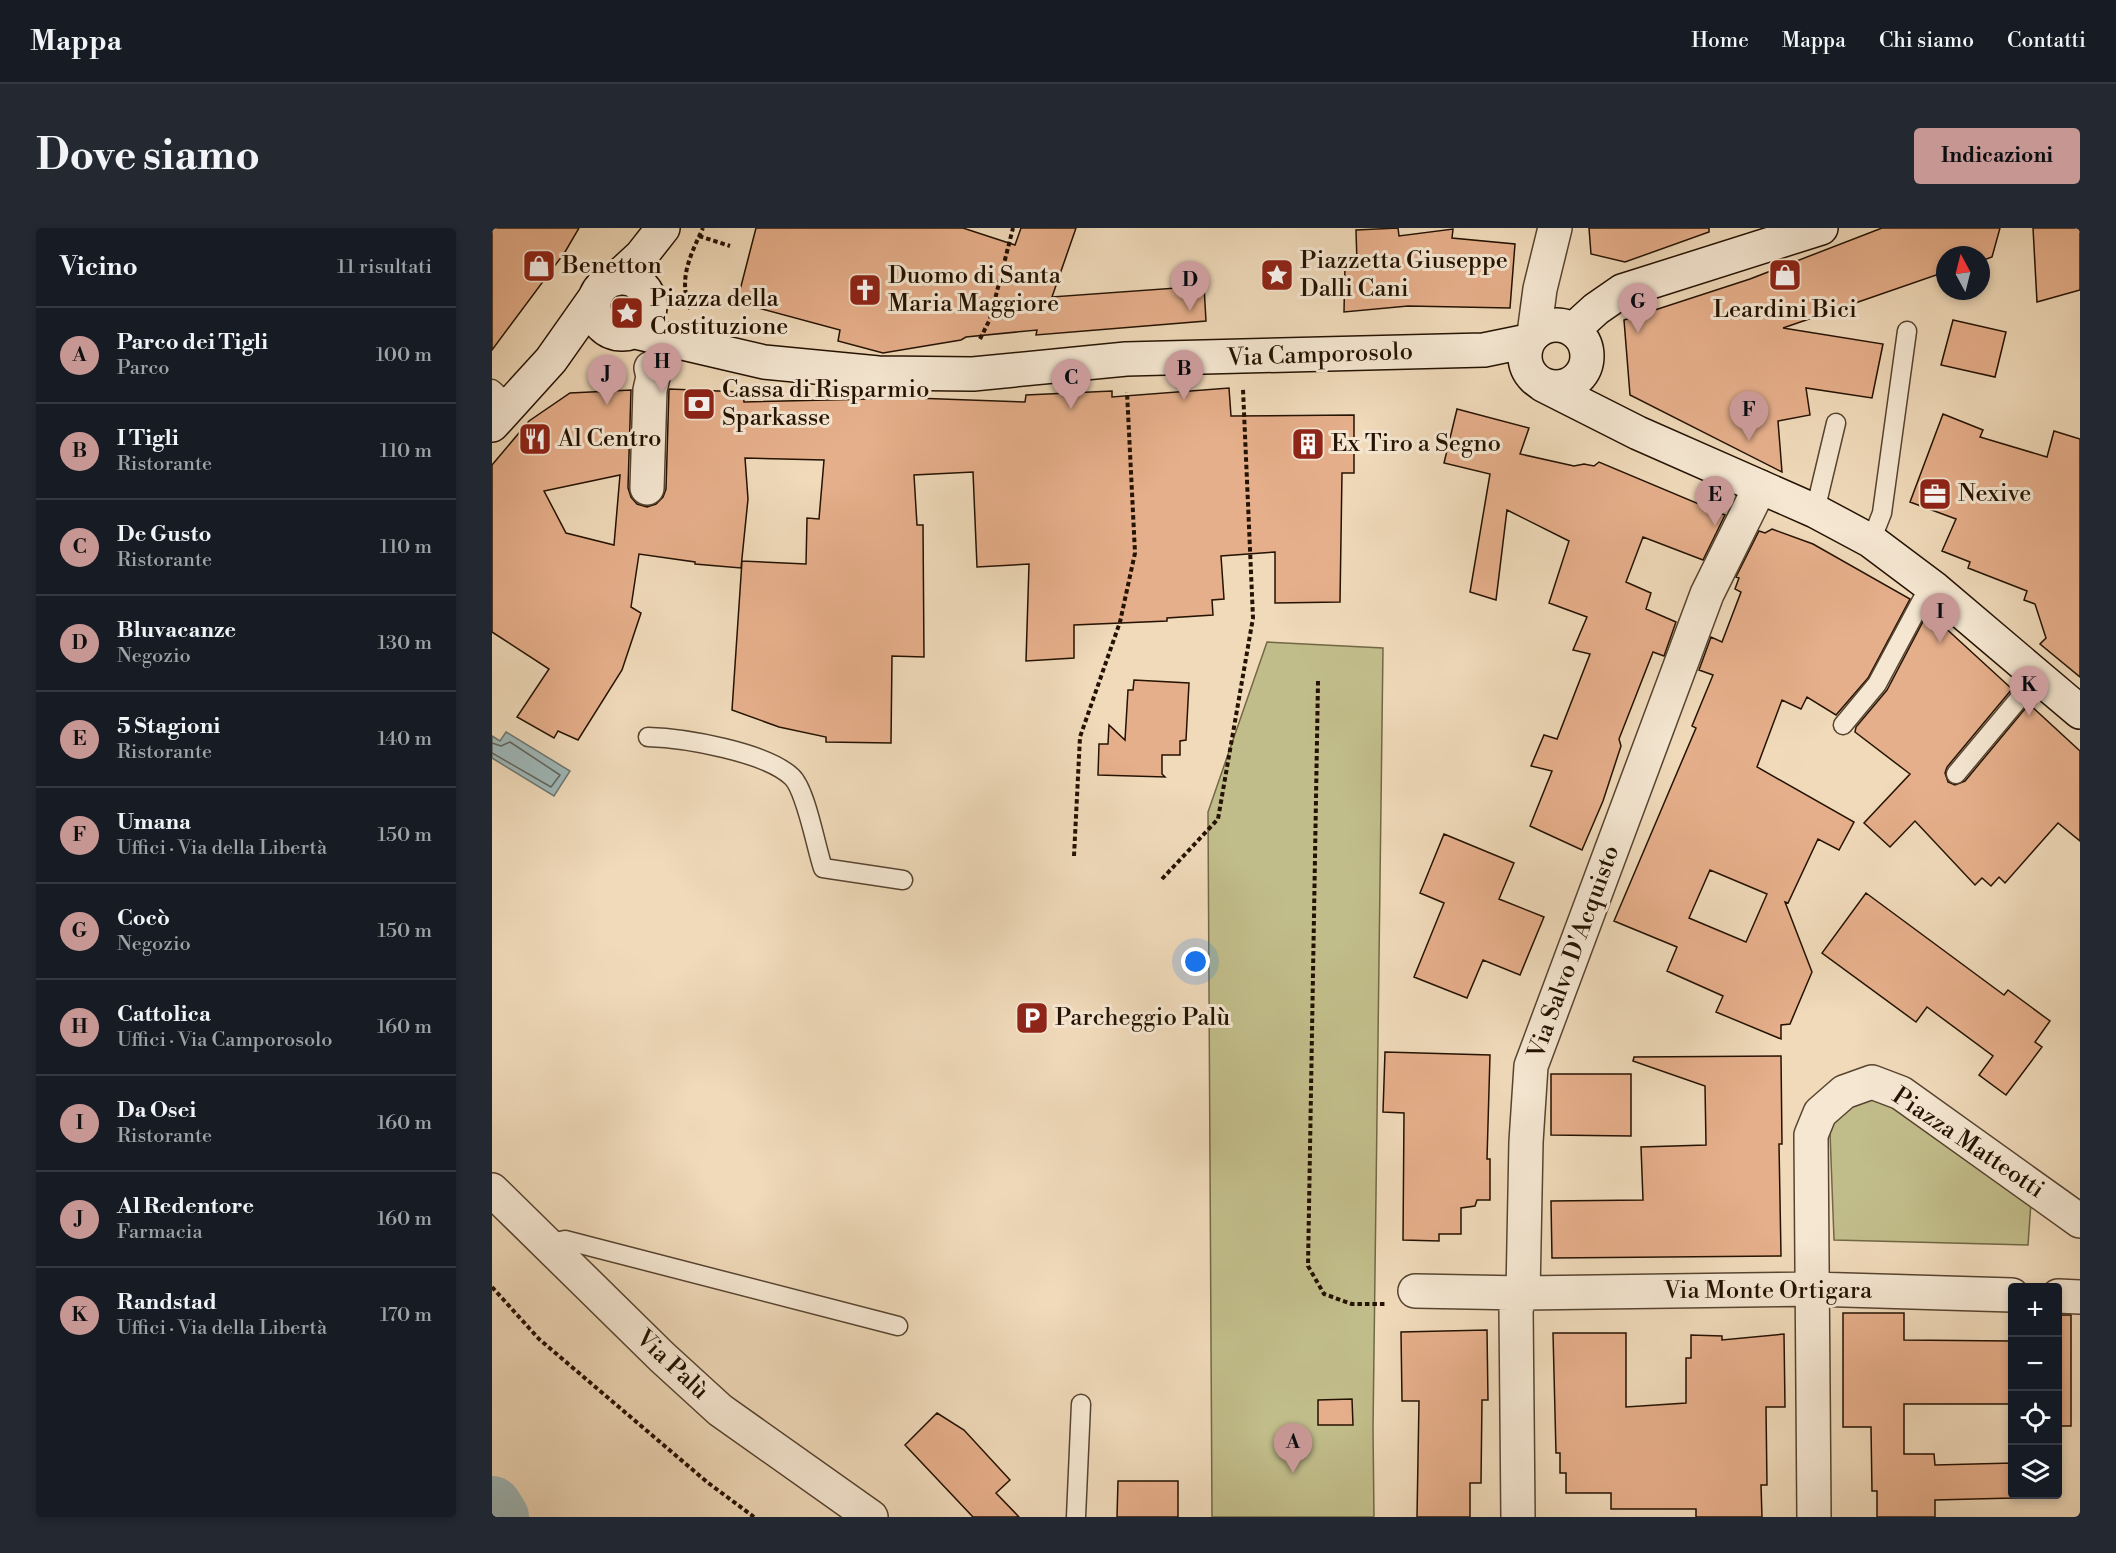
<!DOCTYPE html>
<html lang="it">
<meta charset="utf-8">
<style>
:root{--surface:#171b24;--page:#242831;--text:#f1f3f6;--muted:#9ea1a6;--line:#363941;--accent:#c59692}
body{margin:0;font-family:"Libre Bodoni",serif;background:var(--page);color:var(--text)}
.controls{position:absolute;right:18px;bottom:18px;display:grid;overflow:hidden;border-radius:6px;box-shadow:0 3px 9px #0003}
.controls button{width:54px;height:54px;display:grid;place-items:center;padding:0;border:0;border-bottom:2px solid var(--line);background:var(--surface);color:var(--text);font:30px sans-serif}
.compass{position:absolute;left:1444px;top:18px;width:54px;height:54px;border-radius:50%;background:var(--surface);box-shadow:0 3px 9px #0003;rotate:353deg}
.you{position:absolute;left:704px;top:734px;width:21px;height:21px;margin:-15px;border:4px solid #fff;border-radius:50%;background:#1a73e8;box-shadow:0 0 0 9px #1a73e833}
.badge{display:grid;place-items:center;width:39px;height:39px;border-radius:50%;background:var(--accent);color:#111;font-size:20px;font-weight:700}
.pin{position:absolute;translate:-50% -50px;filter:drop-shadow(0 2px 3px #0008)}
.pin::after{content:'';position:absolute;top:32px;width:21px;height:18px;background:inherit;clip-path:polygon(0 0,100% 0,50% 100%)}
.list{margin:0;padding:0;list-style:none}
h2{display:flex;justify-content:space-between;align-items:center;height:78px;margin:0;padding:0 24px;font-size:26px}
h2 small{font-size:20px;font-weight:400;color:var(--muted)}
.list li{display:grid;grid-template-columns:39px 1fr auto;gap:18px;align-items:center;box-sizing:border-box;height:96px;padding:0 24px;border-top:2px solid var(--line)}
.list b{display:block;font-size:22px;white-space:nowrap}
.list p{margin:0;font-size:20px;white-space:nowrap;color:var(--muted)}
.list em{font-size:20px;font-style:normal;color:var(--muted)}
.icon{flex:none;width:33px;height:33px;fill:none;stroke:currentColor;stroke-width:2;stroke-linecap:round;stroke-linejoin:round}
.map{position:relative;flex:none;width:1588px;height:1289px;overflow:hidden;border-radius:6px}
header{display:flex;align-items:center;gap:36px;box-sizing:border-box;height:84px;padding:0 30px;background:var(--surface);border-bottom:2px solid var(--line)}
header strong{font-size:28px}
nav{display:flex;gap:33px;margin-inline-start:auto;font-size:21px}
.intro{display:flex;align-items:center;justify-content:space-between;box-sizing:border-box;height:144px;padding:0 36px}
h1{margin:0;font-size:42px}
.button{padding:15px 27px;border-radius:6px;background:var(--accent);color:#111;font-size:21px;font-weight:700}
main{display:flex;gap:36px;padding:0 36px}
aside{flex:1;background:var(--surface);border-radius:6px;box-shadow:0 3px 9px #0003}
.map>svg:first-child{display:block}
.green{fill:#c1bd8a;stroke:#726846;stroke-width:1.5}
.water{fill:#9eb8b9;stroke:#6d7670;stroke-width:1.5}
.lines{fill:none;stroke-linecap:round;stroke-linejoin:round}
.shore{stroke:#61655e;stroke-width:1.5}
.river{stroke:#9eb8b9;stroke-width:60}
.building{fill:#e6af8b;stroke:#241202;stroke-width:1.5;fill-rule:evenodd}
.lane-casing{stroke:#574430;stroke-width:21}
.street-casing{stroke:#574430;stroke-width:36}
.secondary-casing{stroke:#241202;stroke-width:36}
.path{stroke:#241202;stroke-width:4;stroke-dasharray:4.5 3;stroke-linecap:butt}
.lane{stroke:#f5e7d2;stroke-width:18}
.street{stroke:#f5e7d2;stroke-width:33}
.secondary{stroke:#f5e7d2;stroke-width:33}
.labels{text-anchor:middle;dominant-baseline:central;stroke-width:6;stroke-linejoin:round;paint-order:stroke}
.poi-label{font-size:24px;fill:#241202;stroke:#f5e7d2;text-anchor:start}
.street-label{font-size:24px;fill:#241202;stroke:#f5e7d2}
</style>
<header>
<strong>Mappa</strong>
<nav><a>Home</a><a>Mappa</a><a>Chi siamo</a><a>Contatti</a></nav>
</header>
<div class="intro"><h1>Dove siamo</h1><a class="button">Indicazioni</a></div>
<main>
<aside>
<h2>Vicino<small>11 risultati</small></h2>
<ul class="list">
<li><span class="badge">A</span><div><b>Parco dei Tigli</b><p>Parco</p></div><em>100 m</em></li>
<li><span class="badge">B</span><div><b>I Tigli</b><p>Ristorante</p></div><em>110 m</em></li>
<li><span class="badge">C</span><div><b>De Gusto</b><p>Ristorante</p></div><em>110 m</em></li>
<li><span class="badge">D</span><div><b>Bluvacanze</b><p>Negozio</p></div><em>130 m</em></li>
<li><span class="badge">E</span><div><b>5 Stagioni</b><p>Ristorante</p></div><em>140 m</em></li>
<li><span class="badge">F</span><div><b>Umana</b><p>Uffici · Via della Libertà</p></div><em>150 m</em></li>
<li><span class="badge">G</span><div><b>Cocò</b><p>Negozio</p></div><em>150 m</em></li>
<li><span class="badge">H</span><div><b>Cattolica</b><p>Uffici · Via Camporosolo</p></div><em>160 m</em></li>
<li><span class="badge">I</span><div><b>Da Osei</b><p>Ristorante</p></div><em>160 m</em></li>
<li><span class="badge">J</span><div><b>Al Redentore</b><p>Farmacia</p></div><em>160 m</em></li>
<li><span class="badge">K</span><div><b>Randstad</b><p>Uffici · Via della Libertà</p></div><em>170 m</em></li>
</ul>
</aside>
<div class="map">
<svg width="1588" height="1289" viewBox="0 0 1588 1289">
<rect width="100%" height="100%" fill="#f0daba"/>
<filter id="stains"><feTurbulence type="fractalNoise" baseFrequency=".00333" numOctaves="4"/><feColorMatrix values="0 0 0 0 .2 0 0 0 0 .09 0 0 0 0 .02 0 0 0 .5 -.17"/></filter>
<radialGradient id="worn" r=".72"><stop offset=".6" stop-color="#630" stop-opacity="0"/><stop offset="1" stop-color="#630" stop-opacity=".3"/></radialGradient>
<path class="green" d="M775,414L891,420L881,1201L882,1289H720L716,584Z
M1383,869L1414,883L1539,974L1536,1017L1342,1012L1338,904C1346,880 1359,874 1383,869Z"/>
<path class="water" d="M14,504L78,543L62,568L0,530V508L8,513Z"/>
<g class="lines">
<path class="shore" d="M0,515L9,518L18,514L68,547L59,559L0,525"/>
<path class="river" d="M0,1278L7,1289"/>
</g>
<path class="building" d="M0,0H87L73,24L0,122Z
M264,0H471L523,17L529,0H584L560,69L712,58L714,93L544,107L545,102L474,109L469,112L391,125L346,113L348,102L259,78L247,66Z
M906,0L907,8L961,1L960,10L1023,16L1018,80L916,78L852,84L853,36L865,35L864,2Z
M1097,0H1217V4L1133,34L1099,26Z
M1390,0H1508L1500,29L1489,33V27H1453V44L1291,100L1391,116L1380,170L1314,160L1318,187L1286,193L1290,244L1138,167L1132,92L1258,51Z
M1541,0H1588V62L1545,74Z
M1461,92L1514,104L1503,149L1449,137Z
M737,160L739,188L862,187V245H850L848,374L783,375V324L729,328L732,371L720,372L721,387L675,390V393L582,397V430L534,433L537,336L485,339L481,244L422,247L425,297H431L432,429L400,428L399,515L334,514V509L287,499L240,482L250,333L314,336L315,290L327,291L332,232L253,230L256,271L249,340L203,336V334L147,326L139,379L149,385L130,442L86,512L66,503L62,510L25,489L57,441L0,404V237L37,193L78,165L139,162L136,260L139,269L145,276L155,279L164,276L171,269L174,261L177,161L251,164L252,174L422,170L533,174L534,167L620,163V169ZM128,247L122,317L74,305L52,263Z
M965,181L1037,200L1028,226L1082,238L1092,236L1102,238L1107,234L1233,287L1211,332L1151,309L1134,354L1159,365L1154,381L1184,394L1172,428L1161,424L1127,511L1129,518L1111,573L1090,622L1038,598L1060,543L1039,538L1052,507L1065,511L1098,426L1081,422L1095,389L1057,375L1077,313L1015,282L1004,372L978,364L998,246L952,235Z
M1451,186L1491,202L1488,209L1555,229L1562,203L1588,211V449L1548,416L1554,410L1543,376L1532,372L1535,363L1476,340L1478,334L1450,323L1464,291L1418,274Z
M1280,301L1321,316L1418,371L1376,450L1344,487L1315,469L1309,481L1290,472L1265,539L1362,594L1347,622L1326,611L1296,675L1293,674L1320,744L1298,796L1289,797V811L1224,784L1231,768L1175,743L1185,719L1122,693L1204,500L1200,498L1221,447L1207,442L1219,409L1230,414L1249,364L1243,361L1247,350L1244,349L1267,303L1273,305ZM1218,642L1275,666L1254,714L1197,690Z
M1436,384L1520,461L1455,539L1453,545L1456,554L1463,557L1473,553L1537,476L1588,523V613L1566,595L1513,655L1507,649L1499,658L1490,650L1483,657L1423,593L1398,619L1372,595L1418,546L1363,504L1364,499L1395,462Z
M642,452L697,455L694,512L688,513V527H670V546L673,549L606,547L607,516H616L617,497L633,512L636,462H641Z
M952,606L1022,635L1007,671L1052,689L1028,747L991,732L975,770L922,749L952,675L928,665Z
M1374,665L1512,767L1516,762L1558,793L1543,814L1550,819L1514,867L1487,847L1501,828L1435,779L1424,794L1330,725Z
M893,824L998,827L995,931H998V972H985L983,978L969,980V1006H947V1013L911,1012L912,885L891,884Z
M1289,828L1290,916H1287L1289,1028L1060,1030L1059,973L1151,972L1149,919L1214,917L1213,858L1141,833L1142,829Z
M1059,846H1139V908L1059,907Z
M1351,1085H1412V1112L1519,1113L1521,1086V1198L1519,1176H1412V1226H1442L1443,1237L1521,1235V1270L1443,1272V1289H1385V1263H1380L1379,1199H1351Z
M1566,1087H1579V1198H1566Z
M995,1102L996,1172H990L989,1255H978V1289H925L927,1173H910L909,1104Z
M1061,1105H1134V1179L1194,1175V1130H1199V1107L1230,1108V1112L1292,1106L1293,1179H1274L1275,1257H1269L1270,1289H1204V1281H1119V1265H1074V1245H1068V1225H1064Z
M860,1171L861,1197H826V1172Z
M445,1185L472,1202L518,1252L504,1265L527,1289H481L413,1217Z
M626,1253H686V1289H625Z"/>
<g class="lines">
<g class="lane-casing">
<path id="lane" d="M0,161L17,176
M1323,283L1344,195
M1379,313L1390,285L1415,103
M1351,497L1385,456L1438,357
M156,509C192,510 274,524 300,549C314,562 324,620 331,640L411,652
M1464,546L1546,448
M55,1016L73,1012L406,1098
M584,1289L589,1176"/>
</g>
<g class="street-casing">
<path id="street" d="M1042,106L1048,61L1063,0
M155,260L158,162L161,149L159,140
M0,962L170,1129L228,1182L379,1289
M923,1063L1031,1065L1320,1061L1520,1067
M1566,1068L1588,1069
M1026,1289L1024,1080L1031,1065L1034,914L1039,838L1215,366L1268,259
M1322,1289L1319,907L1328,885L1352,864L1380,854L1409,865L1588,993"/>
</g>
<g class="secondary-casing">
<path id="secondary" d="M102 78a28 28 0 1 1 56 0a28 28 0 1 1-56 0Z
M124,51L149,28L171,0
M1033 128a31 31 0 1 1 62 0a31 31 0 1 1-62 0Z
M1081,102L1104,81L1130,63L1329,0
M139,103L272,134L386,145L481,146L634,131L992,122L1036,113
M1051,157L1146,205L1323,283L1379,313L1443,361L1588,484
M0,197L59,132L102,71"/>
</g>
<path class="path" d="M207,8L238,18
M198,81C186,51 198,28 211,0
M488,111L498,91L521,0
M826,453L816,1038L832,1066L860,1076H893
M582,628L588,509L628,394L643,325L635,164
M670,651L726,591L761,390L751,161
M0,1059L47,1111L215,1254L262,1289"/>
<use href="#lane" class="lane"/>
<use href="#street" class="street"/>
<use href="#secondary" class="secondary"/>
</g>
<defs>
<g id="shop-square" transform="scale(1.725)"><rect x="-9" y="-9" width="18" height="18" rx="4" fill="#8f2418" stroke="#f5e7d2"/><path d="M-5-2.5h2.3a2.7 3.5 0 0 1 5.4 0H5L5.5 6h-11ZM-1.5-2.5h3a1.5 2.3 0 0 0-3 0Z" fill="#fff"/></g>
<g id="sight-square" transform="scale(1.725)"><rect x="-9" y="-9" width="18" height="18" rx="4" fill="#8f2418" stroke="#f5e7d2"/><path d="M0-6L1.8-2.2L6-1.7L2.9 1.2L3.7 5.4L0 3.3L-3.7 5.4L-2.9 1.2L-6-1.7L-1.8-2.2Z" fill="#fff"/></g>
<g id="church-square" transform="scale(1.725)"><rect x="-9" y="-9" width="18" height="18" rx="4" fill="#8f2418" stroke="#f5e7d2"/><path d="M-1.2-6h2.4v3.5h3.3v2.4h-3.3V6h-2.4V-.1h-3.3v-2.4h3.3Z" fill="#fff"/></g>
<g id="bank-square" transform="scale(1.725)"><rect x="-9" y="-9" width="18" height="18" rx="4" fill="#8f2418" stroke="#f5e7d2"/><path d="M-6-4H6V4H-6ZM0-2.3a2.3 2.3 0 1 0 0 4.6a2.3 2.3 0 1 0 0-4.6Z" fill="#fff"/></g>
<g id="restaurant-square" transform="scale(1.725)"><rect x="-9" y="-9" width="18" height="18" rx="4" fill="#8f2418" stroke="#f5e7d2"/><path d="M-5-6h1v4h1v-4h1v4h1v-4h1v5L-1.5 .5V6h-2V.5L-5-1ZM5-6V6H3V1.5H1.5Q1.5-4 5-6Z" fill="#fff"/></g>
<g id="building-square" transform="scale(1.725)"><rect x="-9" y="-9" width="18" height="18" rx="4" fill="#8f2418" stroke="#f5e7d2"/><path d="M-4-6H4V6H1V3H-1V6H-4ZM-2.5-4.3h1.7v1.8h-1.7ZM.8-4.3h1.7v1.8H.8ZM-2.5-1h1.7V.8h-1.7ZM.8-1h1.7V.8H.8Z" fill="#fff"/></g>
<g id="office-square" transform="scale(1.725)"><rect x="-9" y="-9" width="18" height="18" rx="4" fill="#8f2418" stroke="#f5e7d2"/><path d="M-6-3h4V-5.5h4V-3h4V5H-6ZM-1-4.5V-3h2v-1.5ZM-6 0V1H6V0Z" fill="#fff"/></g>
<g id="parking-square" transform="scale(1.725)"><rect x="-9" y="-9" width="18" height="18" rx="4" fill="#8f2418" stroke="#f5e7d2"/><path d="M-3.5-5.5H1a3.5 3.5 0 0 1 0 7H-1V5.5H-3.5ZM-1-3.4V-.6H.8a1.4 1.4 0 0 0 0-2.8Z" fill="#fff"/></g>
</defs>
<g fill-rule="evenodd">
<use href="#shop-square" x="47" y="38"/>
<use href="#sight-square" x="785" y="47"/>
<use href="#shop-square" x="1293" y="47"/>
<use href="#church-square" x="373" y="62"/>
<use href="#sight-square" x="135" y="85"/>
<use href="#bank-square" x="207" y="176"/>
<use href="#restaurant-square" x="43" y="211"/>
<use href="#building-square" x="816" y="216"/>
<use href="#office-square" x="1443" y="266"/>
<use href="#parking-square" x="540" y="790"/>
</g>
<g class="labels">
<g class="poi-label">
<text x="808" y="33">Piazzetta Giuseppe<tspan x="808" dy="28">Dalli Cani</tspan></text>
<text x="70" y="38">Benetton</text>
<text x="396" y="48">Duomo di Santa<tspan x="396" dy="28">Maria Maggiore</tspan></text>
<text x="158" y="71">Piazza della<tspan x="158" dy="28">Costituzione</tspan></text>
<text x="1293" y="82" text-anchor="middle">Leardini Bici</text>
<text x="230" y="162">Cassa di Risparmio<tspan x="230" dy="28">Sparkasse</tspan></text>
<text x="66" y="211">Al Centro</text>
<text x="839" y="216">Ex Tiro a Segno</text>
<text x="1466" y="266">Nexive</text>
<text x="563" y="790">Parcheggio Palù</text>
</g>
<g class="street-label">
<text transform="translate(828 127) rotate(-2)">Via Camporosolo</text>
<text transform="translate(1082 724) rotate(-70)">Via Salvo D'Acquisto</text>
<text transform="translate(1476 915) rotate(34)">Piazza Matteotti</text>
<text x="1276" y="1063">Via Monte Ortigara</text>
<text transform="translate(180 1137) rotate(43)">Via Palù</text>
</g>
</g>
<rect width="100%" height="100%" filter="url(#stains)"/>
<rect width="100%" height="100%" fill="url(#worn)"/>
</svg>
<div class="controls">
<button>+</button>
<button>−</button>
<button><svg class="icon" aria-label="locate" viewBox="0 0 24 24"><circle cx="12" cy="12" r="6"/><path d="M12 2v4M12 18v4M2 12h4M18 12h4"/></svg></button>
<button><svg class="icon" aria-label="layers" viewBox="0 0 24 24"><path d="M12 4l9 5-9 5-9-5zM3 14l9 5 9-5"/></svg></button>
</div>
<svg class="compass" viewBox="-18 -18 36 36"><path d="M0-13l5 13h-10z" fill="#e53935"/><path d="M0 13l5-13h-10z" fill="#9ea1a6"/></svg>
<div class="you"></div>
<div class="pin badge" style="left:801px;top:1245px">A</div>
<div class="pin badge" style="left:692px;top:172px">B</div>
<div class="pin badge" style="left:579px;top:181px">C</div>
<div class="pin badge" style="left:698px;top:83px">D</div>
<div class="pin badge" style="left:1223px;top:298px">E</div>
<div class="pin badge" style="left:1257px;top:213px">F</div>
<div class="pin badge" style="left:1146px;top:105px">G</div>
<div class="pin badge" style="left:170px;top:165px">H</div>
<div class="pin badge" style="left:1448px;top:415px">I</div>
<div class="pin badge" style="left:115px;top:177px">J</div>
<div class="pin badge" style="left:1537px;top:488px">K</div>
</div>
</main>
